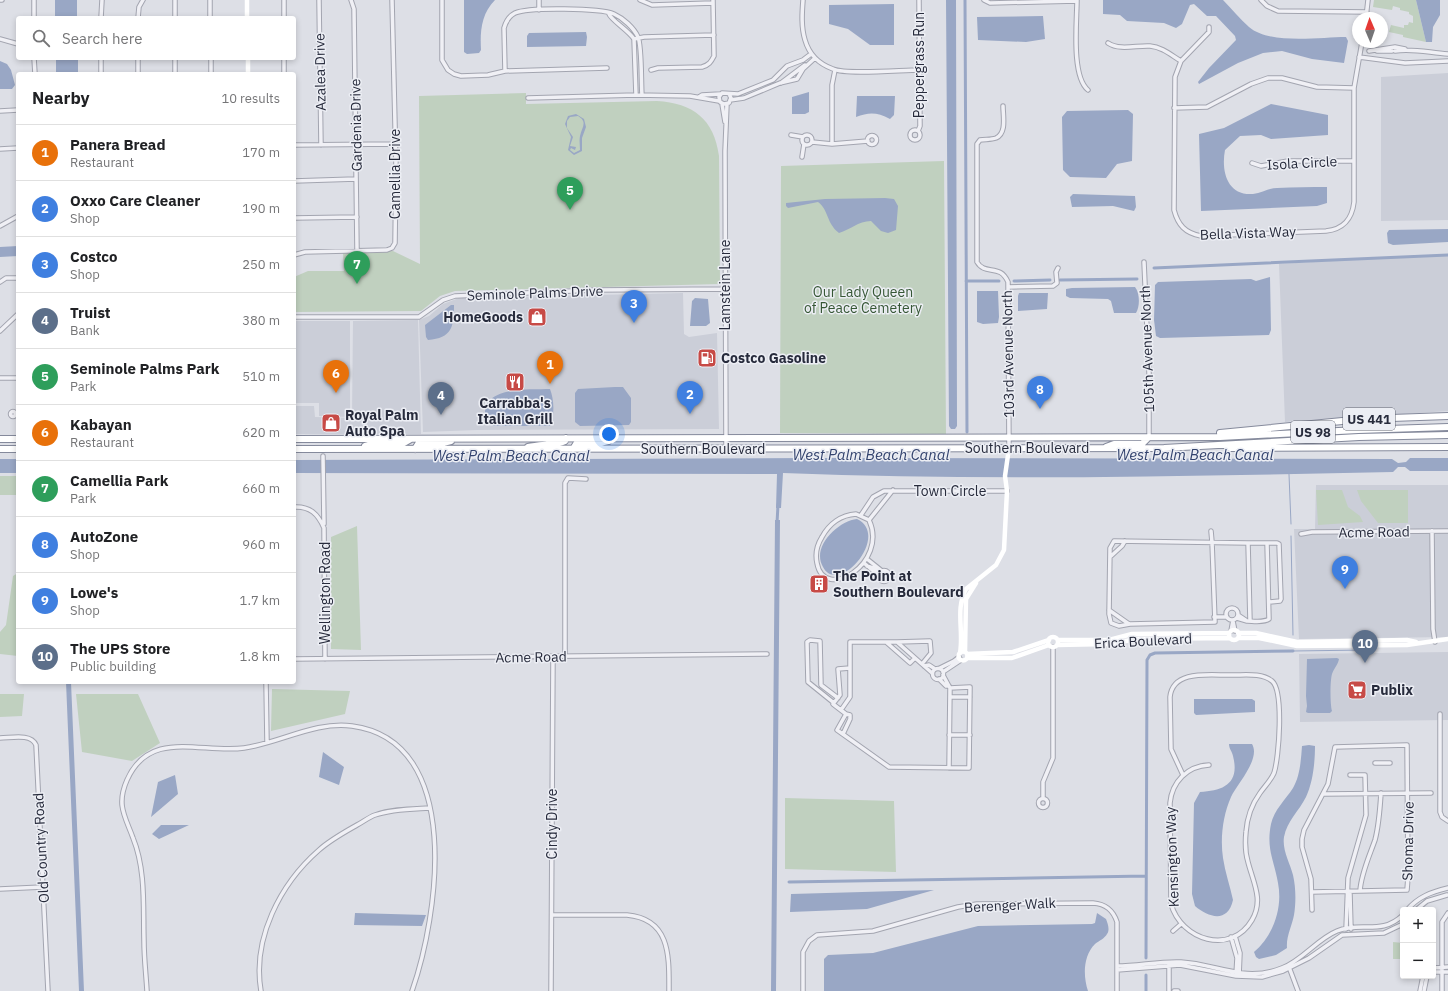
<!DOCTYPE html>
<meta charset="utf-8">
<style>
:root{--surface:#fff;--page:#f2f2f2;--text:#202124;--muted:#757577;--line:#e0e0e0;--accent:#7c3aed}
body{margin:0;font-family:"IBM Plex Sans",sans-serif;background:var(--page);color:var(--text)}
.controls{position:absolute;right:12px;bottom:12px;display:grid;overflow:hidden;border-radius:4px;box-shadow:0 2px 6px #0003}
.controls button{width:36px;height:36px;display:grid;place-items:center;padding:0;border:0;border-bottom:1px solid var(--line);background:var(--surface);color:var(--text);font:20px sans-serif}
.compass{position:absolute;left:1352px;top:12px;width:36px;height:36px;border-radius:50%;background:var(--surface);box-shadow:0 2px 6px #0003;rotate:358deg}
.you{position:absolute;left:609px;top:434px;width:14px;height:14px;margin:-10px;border:3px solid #fff;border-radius:50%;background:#1a73e8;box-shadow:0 0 0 6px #1a73e833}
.badge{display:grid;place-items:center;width:26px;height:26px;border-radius:50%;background:var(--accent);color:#fff;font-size:13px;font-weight:700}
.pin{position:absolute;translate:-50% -33px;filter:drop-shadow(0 1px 2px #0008)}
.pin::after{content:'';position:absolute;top:21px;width:14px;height:12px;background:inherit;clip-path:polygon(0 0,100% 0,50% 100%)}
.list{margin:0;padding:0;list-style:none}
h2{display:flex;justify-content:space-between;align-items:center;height:52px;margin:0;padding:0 16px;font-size:17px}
h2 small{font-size:13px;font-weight:400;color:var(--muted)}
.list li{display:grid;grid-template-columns:26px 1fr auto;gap:12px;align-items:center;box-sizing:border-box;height:56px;padding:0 16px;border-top:1px solid var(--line)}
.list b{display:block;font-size:15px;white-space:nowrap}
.list p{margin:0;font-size:13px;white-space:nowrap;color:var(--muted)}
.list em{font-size:13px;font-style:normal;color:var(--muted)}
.icon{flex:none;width:22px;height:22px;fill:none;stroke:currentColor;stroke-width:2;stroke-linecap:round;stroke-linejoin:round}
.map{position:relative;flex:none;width:1448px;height:991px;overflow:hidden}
.search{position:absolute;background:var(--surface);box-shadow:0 2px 6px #0003;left:16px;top:16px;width:280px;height:44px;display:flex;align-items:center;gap:10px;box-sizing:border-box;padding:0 14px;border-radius:4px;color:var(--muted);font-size:15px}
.panel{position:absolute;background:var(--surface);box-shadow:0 2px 6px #0003;left:16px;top:72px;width:280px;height:612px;border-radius:4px}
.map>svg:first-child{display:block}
.built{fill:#cbced8}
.green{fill:#c0d0bf}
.water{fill:#99a7c5;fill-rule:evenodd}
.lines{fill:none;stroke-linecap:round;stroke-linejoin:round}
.stream{stroke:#99a7c5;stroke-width:1}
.canal{stroke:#99a7c5;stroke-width:3}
.street-casing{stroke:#a3a5b0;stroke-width:5.5}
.highway-casing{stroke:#858a9c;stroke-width:8}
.street{stroke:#f0f0f5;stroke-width:3.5}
.secondary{stroke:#fff;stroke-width:4.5}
.highway{stroke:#fff;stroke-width:6}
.labels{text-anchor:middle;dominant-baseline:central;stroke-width:3;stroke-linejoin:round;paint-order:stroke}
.shield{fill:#eceef4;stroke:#626673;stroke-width:1}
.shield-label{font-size:13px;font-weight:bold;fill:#272b3c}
.street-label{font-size:14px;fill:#272b3c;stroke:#eceef4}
.park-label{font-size:14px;fill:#365735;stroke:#eceef4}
.poi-label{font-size:14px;font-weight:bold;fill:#272b3c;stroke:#eceef4;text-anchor:start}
.water-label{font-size:15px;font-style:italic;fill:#33436e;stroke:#eceef4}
</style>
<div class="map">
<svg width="1448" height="991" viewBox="0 0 1448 991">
<rect width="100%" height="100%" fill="#dddfe6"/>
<path class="built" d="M1448,73V220L1381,221V77Z
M1448,254V411L1285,422L1279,264Z
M683,293L684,334L689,337L717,333L719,429L477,430L423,432L419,320L429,316L443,304L459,298Z
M418,320L421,434H294V406H314L315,417L352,418L353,321Z
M294,321H350V417L319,416V403H294Z
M1316,485H1448V637L1299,639L1294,529H1315Z
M1448,652V720L1300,722L1299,654Z"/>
<path class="green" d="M1374,0H1416L1426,42L1403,37V35L1389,32L1391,25L1404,28V25H1408L1409,22L1413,23V16L1409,14V12L1400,10V8L1393,6L1392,10L1373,7Z
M526,93V104L657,101C693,103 714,119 719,156L720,284L455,291L440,296L421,311L294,312V277L308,271H344L343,253L393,251L420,264L419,96Z
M944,161L946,434L780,433L781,166Z
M0,476H18V495H0Z
M1316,490H1342L1348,507L1360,516L1363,522L1318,525Z
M1357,490H1408V523H1378L1361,501Z
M357,526L361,650L331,649V537Z
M18,573V656L0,654V632L6,625L13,576Z
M272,689L350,691L345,714L271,731Z
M0,694H24L22,716L0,717Z
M76,694H138L160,743L132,761L82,752Z
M785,798L894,801L896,872L785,869Z
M1393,942L1403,943V959H1393Z"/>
<path class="water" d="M55,0H77V18H55Z
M464,0H495C481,14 480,32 481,50L479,53L467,54L464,52Z
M946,0H956L957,426L955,429H951L949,426Z
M1103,0H1223C1232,9 1240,19 1249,27C1270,45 1320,37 1346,37L1348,41L1344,63L1312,59L1282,51L1263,53L1238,63L1199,84L1198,82L1209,68L1236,40L1235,36L1216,16H1207L1194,4L1190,5L1182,24L1176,28L1164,23L1127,21L1120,15L1103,14Z
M1416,0H1440V15L1433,27L1432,42H1426Z
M894,4V45H870L848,29L829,24V5Z
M1043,16L1045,39L1026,42L978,40L977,17Z
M586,32L587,37L586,46L527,47V36L529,33Z
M56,58H78V74H56Z
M0,61L7,64L11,70L15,85L12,89H0Z
M809,92V112L805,114H792V97Z
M857,96H895L894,115L890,119C877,112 869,112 856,117Z
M1271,104L1328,115V135L1271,139L1261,135L1240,136L1225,150C1221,171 1227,196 1253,194C1262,193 1269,188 1277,188C1294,187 1311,187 1327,187V203L1317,206L1201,211L1199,134L1224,128Z
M1128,110L1133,114L1132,161L1117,164L1106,178L1070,177L1063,170L1062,117L1067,111Z
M576,114L584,119L586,127L582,138V151L574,155L568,150L571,137L565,124L568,116ZM578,116C588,122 582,127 580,136C579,141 580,145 580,150L574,153L570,150L571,148L575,150L576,147L570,146L573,137L567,128V121L570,117Z
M1073,194L1135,196L1136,207L1134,211L1113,206L1072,207L1070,197Z
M885,198L894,199L898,206L896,230L888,233L881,231L871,221C858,221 850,230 839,233C826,223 829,210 818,202L788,208L786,206V203L825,199Z
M1448,229V242L1393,245L1388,243L1387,233L1389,230Z
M18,246V256L0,257V247Z
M1270,277L1271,330L1269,335L1160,338L1156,336L1154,320L1155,285L1158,282L1251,279L1256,281Z
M1135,287C1140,293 1140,307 1136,313H1114L1111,301L1108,299L1070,298L1066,296V289L1072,288Z
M977,291H998L999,317L998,323L983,324L977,322Z
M1019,293H1048L1047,309L1018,311V296Z
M695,298L708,299L710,323L706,326H690L692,301Z
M451,305H454C454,327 452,338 428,340L426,337L425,325Z
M615,387H623L631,398V422L629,425L580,426L575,422V393L578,389Z
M550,389C554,399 555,415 550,426H495L487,424C474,385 528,390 550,389Z
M813,458L1392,459L1398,463L1406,462L1410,458H1448V471H1410L1405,467H1398L1393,472C1190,476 986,481 783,473L781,508H776L777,474L294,473V460Z
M0,459H18V473H0Z
M857,519C891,535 839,597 823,567C811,547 838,521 857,519Z
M775,520H780L776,991H771Z
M1337,658L1339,659C1338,665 1334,668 1332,674C1330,681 1330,704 1332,711L1330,713H1308L1306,712L1307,706L1306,696L1307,659Z
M66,682H71L84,991H79Z
M1194,699H1252L1255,701V712L1196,715L1194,713Z
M1229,744H1252C1261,759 1237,784 1231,797C1223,815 1220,838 1223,858C1225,872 1230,886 1233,900C1228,923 1209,918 1195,906L1192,894L1194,803L1200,792C1224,791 1240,783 1233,756C1232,751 1229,749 1229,744Z
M1309,745L1315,746C1315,762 1313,782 1306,797C1299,811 1287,821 1284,837C1282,850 1290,863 1293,875C1296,888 1296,903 1294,915C1292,926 1286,936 1287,948L1276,955L1259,959L1256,957L1254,952C1273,936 1283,908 1278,883C1274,860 1266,849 1271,824C1274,810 1286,799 1293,788C1300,776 1301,760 1302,746Z
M323,752L344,767L339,785L319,777Z
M175,775L178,794L151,817L158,782Z
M161,825H189L159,839L152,834Z
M934,890L867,909L790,912L791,894Z
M355,913L426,915L422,926L354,925Z
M1097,913L1106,919C1108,924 1110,930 1107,934C1105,938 1099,941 1095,944C1083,956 1083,976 1088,991H824V959L828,955L873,953L978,926L1092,924L1095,923Z"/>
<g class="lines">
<path class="stream" d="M1289,474L1291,524
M1291,536L1293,635
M1293,651L1367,650"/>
<path class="canal" d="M965,0L967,432
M1154,268L1448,255
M1060,280L1137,279
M966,281H999
M1014,281L1050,280
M777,523L778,505
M789,882L1146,876
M1146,958L1147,660L1150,655L1155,653L1293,651
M1146,991V975"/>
<g class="street-casing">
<path id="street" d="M0,0H2
M34,0V18
M175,0V18
M210,0V18
M284,0V18
M319,0L321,145
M351,0L354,9L357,250
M442,0V60L448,70L454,74L461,76L488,75L505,71L607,68
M539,0V10
M640,0L652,5L713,3
M803,0C802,13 801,27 805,40C809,54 819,64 833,69C846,75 902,70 919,70
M984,0L990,3L1077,1
M1077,0C1077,21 1071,76 1088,90
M1261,0L1267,6L1278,11L1367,12
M609,14C611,20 628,30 634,39
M101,18L102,0
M138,18L139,7L143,0
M1366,18L1368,0
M1209,27V32L1181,61L1175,77L1174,210C1178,225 1185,233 1201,236L1326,231C1344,229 1352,219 1354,202V88L1362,42
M0,39L18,44
M634,39L644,37L714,35
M634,39L636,95
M1108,43C1120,51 1137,45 1150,46C1162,47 1171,55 1181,61
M1369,51L1395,47L1405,49
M1377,51H1392
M1395,51C1413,48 1430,53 1448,54
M1359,57L1405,63L1448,61
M34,58L35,74
M101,58V74
M138,58V74
M175,58V74
M211,58V74
M284,58V74
M651,70L658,68L702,67C709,65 711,62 714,56L713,0
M505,71L504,28C506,21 509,16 515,13C528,7 600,8 614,14C623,18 634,28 638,37C642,46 641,83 642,95
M781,83L805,65
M729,94L731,98L729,103L724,104L720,102L719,97L722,93L738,94L773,80L787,66L803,60L811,54
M699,97L702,95L720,94
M528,98L636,95L690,96L719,101
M730,100L744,98L780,83L797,79L803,69L815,58
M722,104L725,122
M1003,106C1003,116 1007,133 996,138C991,140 985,139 980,140L977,144V262C985,276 1000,263 1008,282L1009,448
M1174,108L1207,107L1251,84L1268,78H1282L1317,87L1354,88
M0,111L18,110
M910 135a5 5 0 1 1 10 0a5 5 0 1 1-10 0Z
M918,131L920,126L919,0
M791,135L803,137
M802 140a5 5 0 1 1 10 0a5 5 0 1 1-10 0Z
M867.5 140a4.5 4.5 0 1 1 9 0a4.5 4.5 0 1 1-9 0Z
M812,142L832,144L868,141
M832,144V85L835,70
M294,145L395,144
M0,149L18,148
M802,157L804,144
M1252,163L1261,166L1288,161H1353
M294,181L356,179
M294,218L357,217
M0,226L18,216
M294,255L305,252L387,250L392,248L395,243L396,166L392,0
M1144,262L1149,373V437
M0,282L6,278H18
M1008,287L1053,286L1057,283L1056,272L1058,268
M294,317H419L443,300L455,296L595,290L726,289
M0,331L18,314
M0,378H18
M10.5 414a2.5 2.5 0 1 1 5 0a2.5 2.5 0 1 1-5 0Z
M726,449L725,151L727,104
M323,456L324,524
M294,507C310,506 318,514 324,528L325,659
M856,514L869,520C889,563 824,603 817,563C815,554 817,545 822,537C829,524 841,515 856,514Z
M861,515L873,497L884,491H1007
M869,520L893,490
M1211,531L1212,542L1215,622L1130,624L1119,626L1111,623L1109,614L1110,548L1114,541L1248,543
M1432,531L1433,629L1435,642
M1301,534L1312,532L1448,531
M1267,543H1277L1279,544L1281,599L1280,601L1269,602
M1110,557L1122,546L1125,541
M867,559L882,571
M864,563L878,575
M867,566L873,568L879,573
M878.5 576a5.5 5.5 0 1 1 11 0a5.5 5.5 0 1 1-11 0Z
M1226 614a6 6 0 1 1 12 0a6 6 0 1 1-12 0Z
M1109,610L1129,624
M1214,617H1227
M1237,618L1247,621L1238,615
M1233,621L1235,631
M1247,621C1253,621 1264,623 1269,619L1267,543H1248L1250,621
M1231,631L1233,620
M886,642H850V668L838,669L840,695L833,704L846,714L837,730L889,767L969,768L970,687L950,688L949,768
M897,642L930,641L931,653L922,664
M565,657V483L568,478L586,479
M915,658L910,663L886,642H897L932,673
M294,659L767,654
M924,666L929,665L935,669
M940,668L954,661L959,657
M932.5 674a5.5 5.5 0 1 1 11 0a5.5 5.5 0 1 1-11 0Z
M943,672L961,660
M943,675L950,688
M939,679L946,686H949
M266,682L267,742
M950,697H970
M834,703L808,682L807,642L810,640L820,641L821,685L838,698
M841,710L850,697V668
M1440,714V812L1442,817L1448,821
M843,734L850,719V715L846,714
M949,735H970
M0,738C11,738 31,733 36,745L48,991
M1375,763H1390
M1183,775L1171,749L1170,697C1173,668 1213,676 1234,675C1246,675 1262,673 1272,681C1284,691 1279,758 1274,773C1271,780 1265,786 1260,793C1252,804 1247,818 1246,832C1245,842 1245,852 1248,862C1253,882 1264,900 1252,920C1231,956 1181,940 1171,904L1170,803C1172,782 1187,766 1209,765
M1324,794L1431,793
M1043,798V782L1053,758V647
M1038.5 803a4.5 4.5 0 1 1 9 0a4.5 4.5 0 1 1-9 0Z
M0,889L43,887
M1347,891L1350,894L1351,929
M1360,891C1361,874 1369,857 1375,840C1379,825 1380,809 1381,793
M1312,910L1311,879L1302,847V839L1304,830L1328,784L1335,747L1407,745L1408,877L1407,890L1312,892
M1407,910C1418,897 1431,892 1448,888
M1416,910L1427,901L1447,895
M552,915H627C671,919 669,957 669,991
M1346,929L1348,878L1366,815L1365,775H1350
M1173,931L1181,924
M1235,936L1240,953L1239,976
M1231,937L1237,958L1236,975
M1169,963V991
M1117,966C1138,966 1160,961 1181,962C1217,964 1244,983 1282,968C1303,960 1317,939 1337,931C1361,921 1381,936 1403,915
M1289,967L1298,991
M1433,968L1448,967
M1117,970L1180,965L1236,976L1262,977L1283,971L1309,958L1342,935L1384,933L1403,924
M1433,972H1448
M147,991C146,974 144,958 144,941C143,907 146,870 133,838C125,816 116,805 127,780C150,728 202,754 244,748C280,743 315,721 352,726C465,741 438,917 412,991
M261,991C252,939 280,884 319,850C330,840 343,833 357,825C363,822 369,817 375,815C392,809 412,809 429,808
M551,991L553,657
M803,991V952L809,941L817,935L873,931L958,907L977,904L1093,903C1106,904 1113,910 1117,922V991
M1174,991H1178
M1420,991L1423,976
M1424,991L1427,976
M1442,991V922L1448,913"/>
</g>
<g class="highway-casing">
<path id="highway" d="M1220,433L1363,419L1448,416
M0,439H18
M294,439L1220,437L1358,430L1448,427
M365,446L376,443H404L411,439
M528,447C540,444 557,445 565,441L566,438
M1106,447L1114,444H1142L1149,437
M1230,448L1448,447
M0,449H18
M294,449L1164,448L1359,437L1448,435
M415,449L418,444H439L451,441
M573,449L576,444H596L608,441"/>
</g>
<use href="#street" class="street"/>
<path class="secondary" d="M247,0V18
M248,58V74
M1229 635a5 5 0 1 1 10 0a5 5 0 1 1-10 0Z
M1238,633H1256L1297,642L1407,640L1416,642
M1048 642a5 5 0 1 1 10 0a5 5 0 1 1-10 0Z
M1238,638H1259L1297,646L1407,645L1448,639
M1058,640H1109L1132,634L1229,633
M1057,645L1107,644L1138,639L1229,638
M958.5 656a4.5 4.5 0 1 1 9 0a4.5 4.5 0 1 1-9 0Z
M965,652L966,599L976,583
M960,653C964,631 955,609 966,589L996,565L1004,550L1007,491L1005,476L1009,448
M967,654L1013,652L1049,640
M967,658H1012L1049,645"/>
<use href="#highway" class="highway"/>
</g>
<defs>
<g id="shop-square" transform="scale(1)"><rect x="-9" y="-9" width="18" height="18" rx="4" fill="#c74a46" stroke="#eceef4"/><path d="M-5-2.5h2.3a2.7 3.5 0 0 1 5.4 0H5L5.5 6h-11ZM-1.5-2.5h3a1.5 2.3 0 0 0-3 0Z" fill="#fff"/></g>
<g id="fuel-square" transform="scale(1)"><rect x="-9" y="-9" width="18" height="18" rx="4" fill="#c74a46" stroke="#eceef4"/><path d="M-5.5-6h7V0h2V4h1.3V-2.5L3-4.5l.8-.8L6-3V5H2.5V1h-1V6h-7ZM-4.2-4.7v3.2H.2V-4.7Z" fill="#fff"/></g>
<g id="restaurant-square" transform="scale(1)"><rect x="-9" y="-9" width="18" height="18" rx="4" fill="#c74a46" stroke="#eceef4"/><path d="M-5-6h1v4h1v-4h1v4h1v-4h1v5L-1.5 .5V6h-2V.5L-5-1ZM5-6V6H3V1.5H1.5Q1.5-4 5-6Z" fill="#fff"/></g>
<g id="building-square" transform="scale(1)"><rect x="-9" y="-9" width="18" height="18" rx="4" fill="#c74a46" stroke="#eceef4"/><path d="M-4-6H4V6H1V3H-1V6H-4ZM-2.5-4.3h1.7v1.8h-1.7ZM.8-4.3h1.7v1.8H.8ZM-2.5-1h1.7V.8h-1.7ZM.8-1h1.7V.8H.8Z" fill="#fff"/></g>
<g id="supermarket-square" transform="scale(1)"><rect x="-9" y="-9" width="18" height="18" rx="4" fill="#c74a46" stroke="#eceef4"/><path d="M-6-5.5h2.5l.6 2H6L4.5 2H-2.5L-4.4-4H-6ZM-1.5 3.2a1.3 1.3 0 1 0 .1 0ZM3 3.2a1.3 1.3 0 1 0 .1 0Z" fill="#fff"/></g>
</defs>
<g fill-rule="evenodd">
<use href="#shop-square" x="537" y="317"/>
<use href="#fuel-square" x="707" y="358"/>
<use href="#restaurant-square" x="515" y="382"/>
<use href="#shop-square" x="331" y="423"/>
<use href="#building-square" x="819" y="584"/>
<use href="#supermarket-square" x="1357" y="690"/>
</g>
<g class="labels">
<g class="shield">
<rect x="1343" y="408" width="52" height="22" rx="3"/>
<rect x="1291" y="421" width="44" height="22" rx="3"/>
</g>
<g class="shield-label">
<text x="1369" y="419">US 441</text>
<text x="1313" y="432">US 98</text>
</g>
<g class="street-label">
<text transform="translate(919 65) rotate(-90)">Peppergrass Run</text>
<text transform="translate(320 72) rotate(-91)">Azalea Drive</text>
<text transform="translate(356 125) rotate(-91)">Gardenia Drive</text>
<text transform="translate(1302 163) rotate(-3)">Isola Circle</text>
<text transform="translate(395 174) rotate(-90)">Camellia Drive</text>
<text transform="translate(1248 233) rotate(-2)">Bella Vista Way</text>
<text transform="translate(725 285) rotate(-90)">Lamstein Lane</text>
<text transform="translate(535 293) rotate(-2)">Seminole Palms Drive</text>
<text transform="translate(1147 349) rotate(-92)">105th Avenue North</text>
<text transform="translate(1008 354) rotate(-91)">103rd Avenue North</text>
<text x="1027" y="448">Southern Boulevard</text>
<text x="703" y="449">Southern Boulevard</text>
<text x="950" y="491">Town Circle</text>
<text transform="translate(1374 532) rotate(-1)">Acme Road</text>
<text transform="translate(325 593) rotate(-90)">Wellington Road</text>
<text transform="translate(1143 641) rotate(-3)">Erica Boulevard</text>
<text transform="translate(531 657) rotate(-1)">Acme Road</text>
<text transform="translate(552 824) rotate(-90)">Cindy Drive</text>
<text transform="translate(1408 841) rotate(-89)">Shoma Drive</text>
<text transform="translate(41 848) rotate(-93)">Old Country Road</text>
<text transform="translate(1172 857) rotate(-92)">Kensington Way</text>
<text transform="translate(1010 905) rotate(-3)">Berenger Walk</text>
</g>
<g class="park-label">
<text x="863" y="292">Our Lady Queen<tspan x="863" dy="16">of Peace Cemetery</tspan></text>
</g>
<g class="poi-label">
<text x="523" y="317" text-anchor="end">HomeGoods</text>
<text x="721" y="358">Costco Gasoline</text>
<text x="515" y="403" text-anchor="middle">Carrabba's<tspan x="515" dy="16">Italian Grill</tspan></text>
<text x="345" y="415">Royal Palm<tspan x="345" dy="16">Auto Spa</tspan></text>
<text x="833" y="576">The Point at<tspan x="833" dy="16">Southern Boulevard</tspan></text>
<text x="1371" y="690">Publix</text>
</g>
<g class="water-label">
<text x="871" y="454">West Palm Beach Canal</text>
<text x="1195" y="454">West Palm Beach Canal</text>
<text x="511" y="455">West Palm Beach Canal</text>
</g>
</g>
</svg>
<div class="controls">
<button>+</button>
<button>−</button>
</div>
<svg class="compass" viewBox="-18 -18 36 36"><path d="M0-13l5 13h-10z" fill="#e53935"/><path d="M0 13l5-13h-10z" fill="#757577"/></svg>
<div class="you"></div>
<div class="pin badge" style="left:550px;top:384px;background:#e8710a">1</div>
<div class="pin badge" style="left:690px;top:414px;background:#3f7fe0">2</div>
<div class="pin badge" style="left:634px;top:323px;background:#3f7fe0">3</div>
<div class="pin badge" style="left:441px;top:415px;background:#5c6f8a">4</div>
<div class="pin badge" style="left:570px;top:210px;background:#2e9e5b">5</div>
<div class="pin badge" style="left:336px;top:393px;background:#e8710a">6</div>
<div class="pin badge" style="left:357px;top:284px;background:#2e9e5b">7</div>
<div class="pin badge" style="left:1040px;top:409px;background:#3f7fe0">8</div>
<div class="pin badge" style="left:1345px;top:589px;background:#3f7fe0">9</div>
<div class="pin badge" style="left:1365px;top:663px;background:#5c6f8a">10</div>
<div class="search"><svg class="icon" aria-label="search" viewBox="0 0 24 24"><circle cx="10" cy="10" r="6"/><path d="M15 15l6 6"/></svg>Search here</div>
<section class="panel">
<h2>Nearby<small>10 results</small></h2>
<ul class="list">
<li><span class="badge" style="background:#e8710a">1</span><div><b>Panera Bread</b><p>Restaurant</p></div><em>170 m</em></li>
<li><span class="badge" style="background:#3f7fe0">2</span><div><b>Oxxo Care Cleaner</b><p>Shop</p></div><em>190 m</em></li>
<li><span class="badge" style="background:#3f7fe0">3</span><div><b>Costco</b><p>Shop</p></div><em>250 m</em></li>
<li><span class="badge" style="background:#5c6f8a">4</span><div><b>Truist</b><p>Bank</p></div><em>380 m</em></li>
<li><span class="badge" style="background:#2e9e5b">5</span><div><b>Seminole Palms Park</b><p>Park</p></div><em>510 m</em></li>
<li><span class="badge" style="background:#e8710a">6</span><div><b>Kabayan</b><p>Restaurant</p></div><em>620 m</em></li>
<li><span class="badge" style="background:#2e9e5b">7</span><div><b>Camellia Park</b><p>Park</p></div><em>660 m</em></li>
<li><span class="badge" style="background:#3f7fe0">8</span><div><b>AutoZone</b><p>Shop</p></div><em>960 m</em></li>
<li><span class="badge" style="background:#3f7fe0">9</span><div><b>Lowe's</b><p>Shop</p></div><em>1.7 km</em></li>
<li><span class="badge" style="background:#5c6f8a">10</span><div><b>The UPS Store</b><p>Public building</p></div><em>1.8 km</em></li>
</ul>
</section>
</div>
